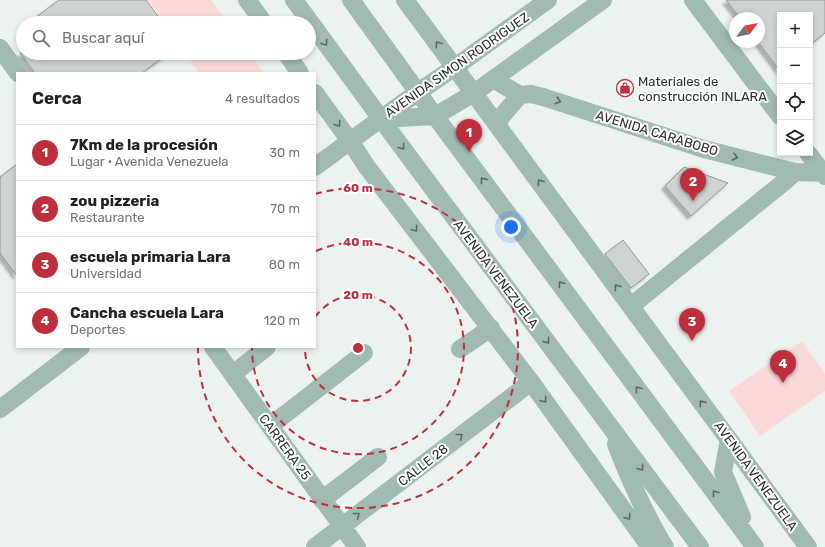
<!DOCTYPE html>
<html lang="es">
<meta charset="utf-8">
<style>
:root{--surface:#fff;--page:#f2f2f2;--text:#202124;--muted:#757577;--line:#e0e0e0;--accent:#be2e3d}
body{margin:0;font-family:Rubik,sans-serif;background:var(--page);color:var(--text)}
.controls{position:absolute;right:12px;top:12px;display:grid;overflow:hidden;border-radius:0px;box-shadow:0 2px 6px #0003}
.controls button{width:36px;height:36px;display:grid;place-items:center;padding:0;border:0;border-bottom:1px solid var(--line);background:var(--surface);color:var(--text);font:20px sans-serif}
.compass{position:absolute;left:729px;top:12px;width:36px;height:36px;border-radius:50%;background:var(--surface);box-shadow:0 2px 6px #0003;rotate:58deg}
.you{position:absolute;left:511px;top:227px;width:14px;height:14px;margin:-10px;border:3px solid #fff;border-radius:50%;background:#1a73e8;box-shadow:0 0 0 6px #1a73e833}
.badge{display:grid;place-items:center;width:26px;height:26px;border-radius:50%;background:var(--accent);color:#fff;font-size:13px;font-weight:700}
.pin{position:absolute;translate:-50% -33px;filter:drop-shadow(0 1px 2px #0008)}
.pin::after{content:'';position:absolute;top:21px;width:14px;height:12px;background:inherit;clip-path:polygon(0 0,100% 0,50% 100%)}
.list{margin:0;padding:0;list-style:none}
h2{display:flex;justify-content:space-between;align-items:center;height:52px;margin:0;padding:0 16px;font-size:17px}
h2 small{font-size:13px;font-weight:400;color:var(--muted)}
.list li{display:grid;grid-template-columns:26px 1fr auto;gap:12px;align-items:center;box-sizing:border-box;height:56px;padding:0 16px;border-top:1px solid var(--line)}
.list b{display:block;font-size:15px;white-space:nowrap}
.list p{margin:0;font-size:13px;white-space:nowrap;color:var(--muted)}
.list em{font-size:13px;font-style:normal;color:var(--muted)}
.icon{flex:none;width:22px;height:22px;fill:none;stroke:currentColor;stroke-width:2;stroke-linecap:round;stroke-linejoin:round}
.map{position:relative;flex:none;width:825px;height:547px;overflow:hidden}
.search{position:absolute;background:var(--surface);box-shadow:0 2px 6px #0003;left:16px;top:16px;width:300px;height:44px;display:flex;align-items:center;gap:10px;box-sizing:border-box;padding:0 14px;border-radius:22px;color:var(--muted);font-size:15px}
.panel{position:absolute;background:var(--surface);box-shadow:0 2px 6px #0003;left:16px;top:72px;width:300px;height:276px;border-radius:0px}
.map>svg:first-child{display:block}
.green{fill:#fadad8}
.building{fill:#cdd3d1;stroke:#919795;filter:url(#shadow)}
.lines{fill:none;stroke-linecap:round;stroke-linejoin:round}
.minor{stroke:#a1bab2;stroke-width:18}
.oneway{stroke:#5c6763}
.ring{fill:none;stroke:#be2e3d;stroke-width:2;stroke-dasharray:7 5}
.labels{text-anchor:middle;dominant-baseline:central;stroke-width:4;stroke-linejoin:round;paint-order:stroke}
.street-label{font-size:13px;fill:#2e302f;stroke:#fff}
.poi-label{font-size:13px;fill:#2e302f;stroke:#fff;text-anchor:start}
.centre{fill:#be2e3d;stroke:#fff;stroke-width:2}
.ring-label{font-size:12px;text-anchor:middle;font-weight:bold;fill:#be2e3d;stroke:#fff;stroke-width:4;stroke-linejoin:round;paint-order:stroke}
</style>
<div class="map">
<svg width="825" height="547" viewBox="0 0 825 547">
<defs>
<filter id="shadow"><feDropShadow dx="-3.5" dy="3.5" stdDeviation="1" flood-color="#0004"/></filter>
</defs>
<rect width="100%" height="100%" fill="#ecf2f0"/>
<path class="green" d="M148,0H211L228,23H164Z
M185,53H250L264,73H199Z
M802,341L825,374V391L760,436L729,391Z"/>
<path class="building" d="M59,0H146L163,23H28Z
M726,0H825V33L810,45V15H780V71L758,42H759V18H740Z
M20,53H169L142,73H35Z
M17,164V276L0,253V177Z
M684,167L728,183L691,216L665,186Z
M623,240L649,274L631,288L605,254Z"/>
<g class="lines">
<path class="minor" d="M247,0L264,23
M294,0L398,142L700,547
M351,0L435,116L755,547
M405,0L808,547
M693,0L780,116
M0,48L18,73
M286,53L300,73
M493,79L520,95L531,94L543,97L704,149L795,172L825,173
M315,93L350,141L367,167L531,382L650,547
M381,119L435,116L474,93L603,0
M496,123L520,95
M808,153L825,176
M315,167L350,141L418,92L455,67L548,0
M631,306L784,182L795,172
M213,347L357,547
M460,349L491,328
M233,374L267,347
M0,409L81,347
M270,426L364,353
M729,439L723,472L742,517
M616,444C624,466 634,488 644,509C651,522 657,535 665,547
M322,500L378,457
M315,547L531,382"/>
</g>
<defs><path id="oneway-chevron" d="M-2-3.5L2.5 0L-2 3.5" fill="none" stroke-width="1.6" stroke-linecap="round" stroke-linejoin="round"/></defs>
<g class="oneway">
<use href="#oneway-chevron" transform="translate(325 43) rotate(54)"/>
<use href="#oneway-chevron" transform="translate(438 44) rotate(-126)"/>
<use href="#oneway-chevron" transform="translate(558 101) rotate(18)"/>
<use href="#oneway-chevron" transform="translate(338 124) rotate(54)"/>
<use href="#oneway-chevron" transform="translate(402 147) rotate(53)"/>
<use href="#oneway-chevron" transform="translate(735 157) rotate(14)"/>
<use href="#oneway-chevron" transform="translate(483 180) rotate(-127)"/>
<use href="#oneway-chevron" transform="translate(540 182) rotate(-126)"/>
<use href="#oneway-chevron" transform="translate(415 229) rotate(53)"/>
<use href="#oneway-chevron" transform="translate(561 284) rotate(-127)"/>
<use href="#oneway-chevron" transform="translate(617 287) rotate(-126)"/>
<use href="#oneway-chevron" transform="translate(547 341) rotate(53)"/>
<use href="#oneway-chevron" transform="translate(638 389) rotate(-127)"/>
<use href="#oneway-chevron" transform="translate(544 400) rotate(54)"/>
<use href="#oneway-chevron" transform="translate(702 403) rotate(-126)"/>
<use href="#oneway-chevron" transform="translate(460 436) rotate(-38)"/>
<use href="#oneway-chevron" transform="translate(641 468) rotate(53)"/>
<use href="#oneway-chevron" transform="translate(715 493) rotate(-127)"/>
<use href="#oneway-chevron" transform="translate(357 515) rotate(-38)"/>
<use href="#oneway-chevron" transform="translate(628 517) rotate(54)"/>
</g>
<g class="ring">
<path d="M315 317A53 53 0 1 1 305 347"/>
<path d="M316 251A106 106 0 1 1 252 347"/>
<path d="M315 194A160 160 0 1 1 198 348"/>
</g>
<defs>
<g id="shop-ring" transform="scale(0.9)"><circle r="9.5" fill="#fff" stroke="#be2e3d" stroke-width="1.5"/><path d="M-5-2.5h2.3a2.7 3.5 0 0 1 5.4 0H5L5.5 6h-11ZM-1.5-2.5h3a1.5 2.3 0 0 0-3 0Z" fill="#be2e3d"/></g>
</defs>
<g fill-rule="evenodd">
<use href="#shop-ring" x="625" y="88"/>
</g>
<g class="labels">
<g class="street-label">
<text transform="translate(457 65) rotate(-35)">AVENIDA SIMON RODRIGUEZ</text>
<text transform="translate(657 133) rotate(17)">AVENIDA CARABOBO</text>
<text transform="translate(496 274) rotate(53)">AVENIDA VENEZUELA</text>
<text transform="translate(285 447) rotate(54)">CARRERA 25</text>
<text transform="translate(423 465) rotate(-38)">CALLE 28</text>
<text transform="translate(756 476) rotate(54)">AVENIDA VENEZUELA</text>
</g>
<g class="poi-label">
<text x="638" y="81">Materiales de<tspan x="638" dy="15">construcción INLARA</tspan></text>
</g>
</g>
<circle cx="358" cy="348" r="6" class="centre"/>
<g class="ring-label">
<text x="358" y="192">60 m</text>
<text x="358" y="246">40 m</text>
<text x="358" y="299">20 m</text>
</g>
</svg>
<div class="controls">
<button>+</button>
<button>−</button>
<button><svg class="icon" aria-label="locate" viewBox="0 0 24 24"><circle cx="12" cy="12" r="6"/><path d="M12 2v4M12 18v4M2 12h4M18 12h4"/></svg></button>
<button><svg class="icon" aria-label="layers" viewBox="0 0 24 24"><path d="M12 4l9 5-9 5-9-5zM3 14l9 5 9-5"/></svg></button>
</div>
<svg class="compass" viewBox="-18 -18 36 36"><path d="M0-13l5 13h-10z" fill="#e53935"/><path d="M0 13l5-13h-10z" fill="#757577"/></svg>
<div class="you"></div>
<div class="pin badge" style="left:469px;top:152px">1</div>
<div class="pin badge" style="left:693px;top:201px">2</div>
<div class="pin badge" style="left:692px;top:341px">3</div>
<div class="pin badge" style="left:783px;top:383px">4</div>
<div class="search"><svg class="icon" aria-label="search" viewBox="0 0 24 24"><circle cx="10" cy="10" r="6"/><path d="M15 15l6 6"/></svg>Buscar aquí</div>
<section class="panel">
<h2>Cerca<small>4 resultados</small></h2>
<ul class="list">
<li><span class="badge">1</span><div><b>7Km de la procesión</b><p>Lugar · Avenida Venezuela</p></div><em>30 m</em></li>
<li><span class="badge">2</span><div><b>zou pizzeria</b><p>Restaurante</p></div><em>70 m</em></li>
<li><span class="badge">3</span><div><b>escuela primaria Lara</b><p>Universidad</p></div><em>80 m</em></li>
<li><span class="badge">4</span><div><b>Cancha escuela Lara</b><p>Deportes</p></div><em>120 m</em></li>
</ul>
</section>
</div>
